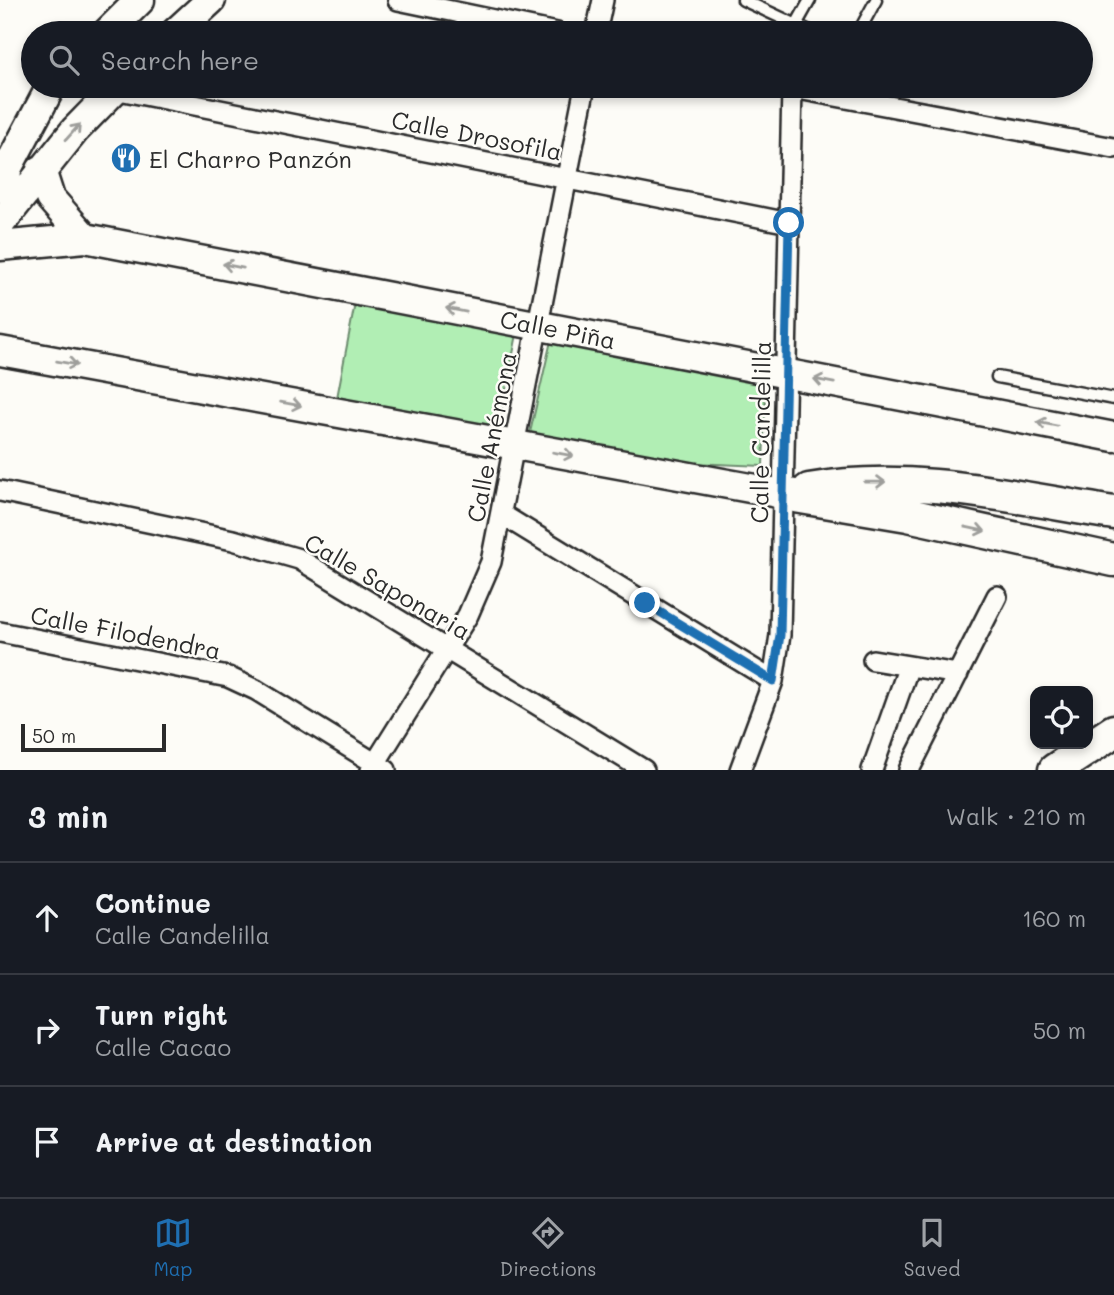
<!DOCTYPE html>
<meta charset="utf-8">
<style>
:root{--surface:#171b24;--page:#20242c;--text:#f1f3f6;--muted:#9ea1a6;--line:#363941;--accent:#1f6fb2}
body{margin:0;font-family:Mali,sans-serif;background:var(--page);color:var(--text)}
.controls{position:absolute;right:21px;bottom:21px;display:grid;overflow:hidden;border-radius:14px;box-shadow:0 4px 10px #0003}
.controls button{width:63px;height:63px;display:grid;place-items:center;padding:0;border:0;border-bottom:2px solid var(--line);background:var(--surface);color:var(--text);font:35px sans-serif}
.scale{position:absolute;left:21px;bottom:18px;width:145px;box-sizing:border-box;padding-left:7px;border:4px solid #2b2b2b;border-top:0;font-size:19px;line-height:24px;white-space:nowrap;color:#2b2b2b;-webkit-text-stroke:5px #fdfcf7;paint-order:stroke}
.stop{position:absolute;width:21px;height:21px;margin:-16px;border:5px solid #1f6fb2;border-radius:50%;background:#fff}
.stop.end{background:#1f6fb2;border-color:#fff;box-shadow:0 2px 7px #0008}
.list{margin:0;padding:0;list-style:none}
h2{display:flex;justify-content:space-between;align-items:center;height:91px;margin:0;padding:0 28px;font-size:30px}
h2 small{font-size:23px;font-weight:400;color:var(--muted)}
.list li{display:grid;grid-template-columns:46px 1fr auto;gap:21px;align-items:center;box-sizing:border-box;height:112px;padding:0 28px;border-top:2px solid var(--line)}
.list b{display:block;font-size:26px;white-space:nowrap}
.list p{margin:0;font-size:23px;white-space:nowrap;color:var(--muted)}
.list em{font-size:23px;font-style:normal;color:var(--muted)}
.icon{flex:none;width:38px;height:38px;fill:none;stroke:currentColor;stroke-width:2;stroke-linecap:round;stroke-linejoin:round}
.map{position:relative;flex:none;width:1114px;height:770px;overflow:hidden}
.search{position:absolute;background:var(--surface);box-shadow:0 4px 10px #0003;left:21px;right:21px;top:21px;height:77px;display:flex;align-items:center;gap:18px;box-sizing:border-box;padding:0 24px;border-radius:38px;color:var(--muted);font-size:26px}
.sheet{height:427px;background:var(--surface)}
nav{display:flex;justify-content:space-around;align-items:center;box-sizing:border-box;height:98px;border-top:2px solid var(--line);background:var(--surface);font-size:19px;color:var(--muted)}
nav a{display:grid;justify-items:center;gap:4px}
nav .on{color:var(--accent)}
.map>svg:first-child{display:block}
.green{fill:#b1eeb4;stroke:#6e8c70;stroke-width:2}
.lines{fill:none;stroke-linecap:round;stroke-linejoin:round}
.service-casing{stroke:#2b2b2b;stroke-width:15}
.minor-casing{stroke:#2b2b2b;stroke-width:24}
.secondary-casing{stroke:#2b2b2b;stroke-width:33}
.primary-casing{stroke:#2b2b2b;stroke-width:37}
.service{stroke:#fdfcf7;stroke-width:10}
.minor{stroke:#fdfcf7;stroke-width:19}
.secondary{stroke:#fdfcf7;stroke-width:28}
.primary{stroke:#fdfcf7;stroke-width:32}
.oneway{stroke:#9e9e9b}
.route{stroke:#1f6fb2;stroke-width:9}
.labels{text-anchor:middle;dominant-baseline:central;stroke-width:5;stroke-linejoin:round;paint-order:stroke}
.street-label{font-size:24px;fill:#2b2b2b;stroke:#fdfcf7}
.poi-label{font-size:24px;fill:#2b2b2b;stroke:#fdfcf7;text-anchor:start}
</style>
<div class="map">
<svg width="1114" height="770" viewBox="0 0 1114 770">
<rect width="100%" height="100%" fill="#fdfcf7"/>
<filter id="ink" filterUnits="userSpaceOnUse"><feTurbulence type="fractalNoise" baseFrequency=".0143" numOctaves="2"/><feDisplacementMap in="SourceGraphic" scale="14" xChannelSelector="R" yChannelSelector="G"/><feConvolveMatrix kernelMatrix="1 2 1 2 8 2 1 2 1" color-interpolation-filters="sRGB"/></filter>
<g filter="url(#ink)">
<path class="green" d="M356,298L518,329L497,434L336,403Z
M553,332L766,381L763,466L645,461L529,437Z"/>
<g class="lines">
<g class="service-casing">
<path id="service" d="M743,0L814,33
M796,25L810,0
M858,33L876,0
M997,377L1114,399"/>
</g>
<g class="minor-casing">
<path id="minor" d="M398,0L557,33
M596,33L603,0
M782,86L1114,148
M114,89L789,223
M0,491L233,540L299,559L644,770
M501,514L773,681
M0,632L228,677L256,690L386,770
M873,660L958,674
M371,770L468,615L491,562L585,86
M740,770L773,681L780,635L792,88
M872,770L909,666
M909,770L997,596"/>
</g>
<g class="secondary-casing">
<path id="secondary" d="M107,33L140,0
M175,33L211,0
M41,170L50,198L85,238
M15,203L6,182L7,169L48,92
M0,224L75,130L118,86
M0,246L85,238L1114,437
M0,351L783,494"/>
</g>
<g class="primary-casing">
<path id="primary" d="M809,490C912,472 1012,497 1114,513
M783,494L908,515L1114,560
M1055,770L1114,731"/>
</g>
<use href="#service" class="service"/>
<use href="#minor" class="minor"/>
<use href="#secondary" class="secondary"/>
<use href="#primary" class="primary"/>
</g>
<defs><path id="oneway-shaft" d="M-6 0H5M1.5-3L5.5 0L1.5 3" fill="none" stroke-width="1.6" stroke-linecap="round" stroke-linejoin="round" transform="scale(1.75)"/></defs>
<g class="oneway">
<use href="#oneway-shaft" transform="translate(73 132) rotate(-48)"/>
<use href="#oneway-shaft" transform="translate(233 266) rotate(-169)"/>
<use href="#oneway-shaft" transform="translate(456 310) rotate(-169)"/>
<use href="#oneway-shaft" transform="translate(67 363) rotate(10)"/>
<use href="#oneway-shaft" transform="translate(824 381) rotate(-169)"/>
<use href="#oneway-shaft" transform="translate(291 404) rotate(10)"/>
<use href="#oneway-shaft" transform="translate(1047 424) rotate(-169)"/>
<use href="#oneway-shaft" transform="translate(563 454) rotate(10)"/>
<use href="#oneway-shaft" transform="translate(875 482) rotate(-1)"/>
<use href="#oneway-shaft" transform="translate(975 529) rotate(12)"/>
</g>
</g>
<g class="lines" filter="url(#ink)">
<path class="route" d="M645,603L773,681L780,635L789,223"/>
</g>
<defs>
<g id="restaurant-disc" transform="scale(1.575)"><circle r="9.5" fill="#1f6fb2" stroke="#fdfcf7"/><path d="M-5-6h1v4h1v-4h1v4h1v-4h1v5L-1.5 .5V6h-2V.5L-5-1ZM5-6V6H3V1.5H1.5Q1.5-4 5-6Z" fill="#fff"/></g>
</defs>
<g fill-rule="evenodd">
<use href="#restaurant-disc" x="126" y="158"/>
</g>
<g class="labels">
<g class="street-label">
<text transform="translate(477 135) rotate(11)">Calle Drosofila</text>
<text transform="translate(558 329) rotate(11)">Calle Piña</text>
<text transform="translate(760 432) rotate(-89)">Calle Candelilla</text>
<text transform="translate(491 437) rotate(-79)">Calle Anémona</text>
<text transform="translate(388 586) rotate(30)">Calle Saponaria</text>
<text transform="translate(126 632) rotate(11)">Calle Filodendra</text>
</g>
<g class="poi-label">
<text x="149" y="158">El Charro Panzón</text>
</g>
</g>
</svg>
<div class="controls">
<button><svg class="icon" aria-label="locate" viewBox="0 0 24 24"><circle cx="12" cy="12" r="6"/><path d="M12 2v4M12 18v4M2 12h4M18 12h4"/></svg></button>
</div>
<div class="scale">50 m</div>
<div class="stop" style="left:789px;top:223px"></div>
<div class="stop end" style="left:645px;top:603px"></div>
<div class="search"><svg class="icon" aria-label="search" viewBox="0 0 24 24"><circle cx="10" cy="10" r="6"/><path d="M15 15l6 6"/></svg>Search here</div>
</div>
<section class="sheet">
<h2>3 min<small>Walk · 210 m</small></h2>
<ul class="list">
<li><svg class="icon" aria-label="ahead" viewBox="0 0 24 24"><path d="M12 20V5M6 11l6-6 6 6"/></svg><div><b>Continue</b><p>Calle Candelilla</p></div><em>160 m</em></li>
<li><svg class="icon" aria-label="right" viewBox="0 0 24 24"><path d="M7 20v-9h11M14 6l5 5-5 5"/></svg><div><b>Turn right</b><p>Calle Cacao</p></div><em>50 m</em></li>
<li><svg class="icon" aria-label="arrive" viewBox="0 0 24 24"><path d="M6 21V4h12l-3 4 3 4H6"/></svg><div><b>Arrive at destination</b></div></li>
</ul>
</section>
<nav>
<a class="on"><svg class="icon" aria-label="map" viewBox="0 0 24 24"><path d="M3 6l6-2 6 2 6-2v14l-6 2-6-2-6 2zM9 4v14M15 6v14"/></svg>Map</a>
<a><svg class="icon" aria-label="directions" viewBox="0 0 24 24"><path d="M12 3l9 9-9 9-9-9zM9 14v-3h6M13 9l2 2-2 2"/></svg>Directions</a>
<a><svg class="icon" aria-label="saved" viewBox="0 0 24 24"><path d="M7 4h10v16l-5-4-5 4z"/></svg>Saved</a>
</nav>
